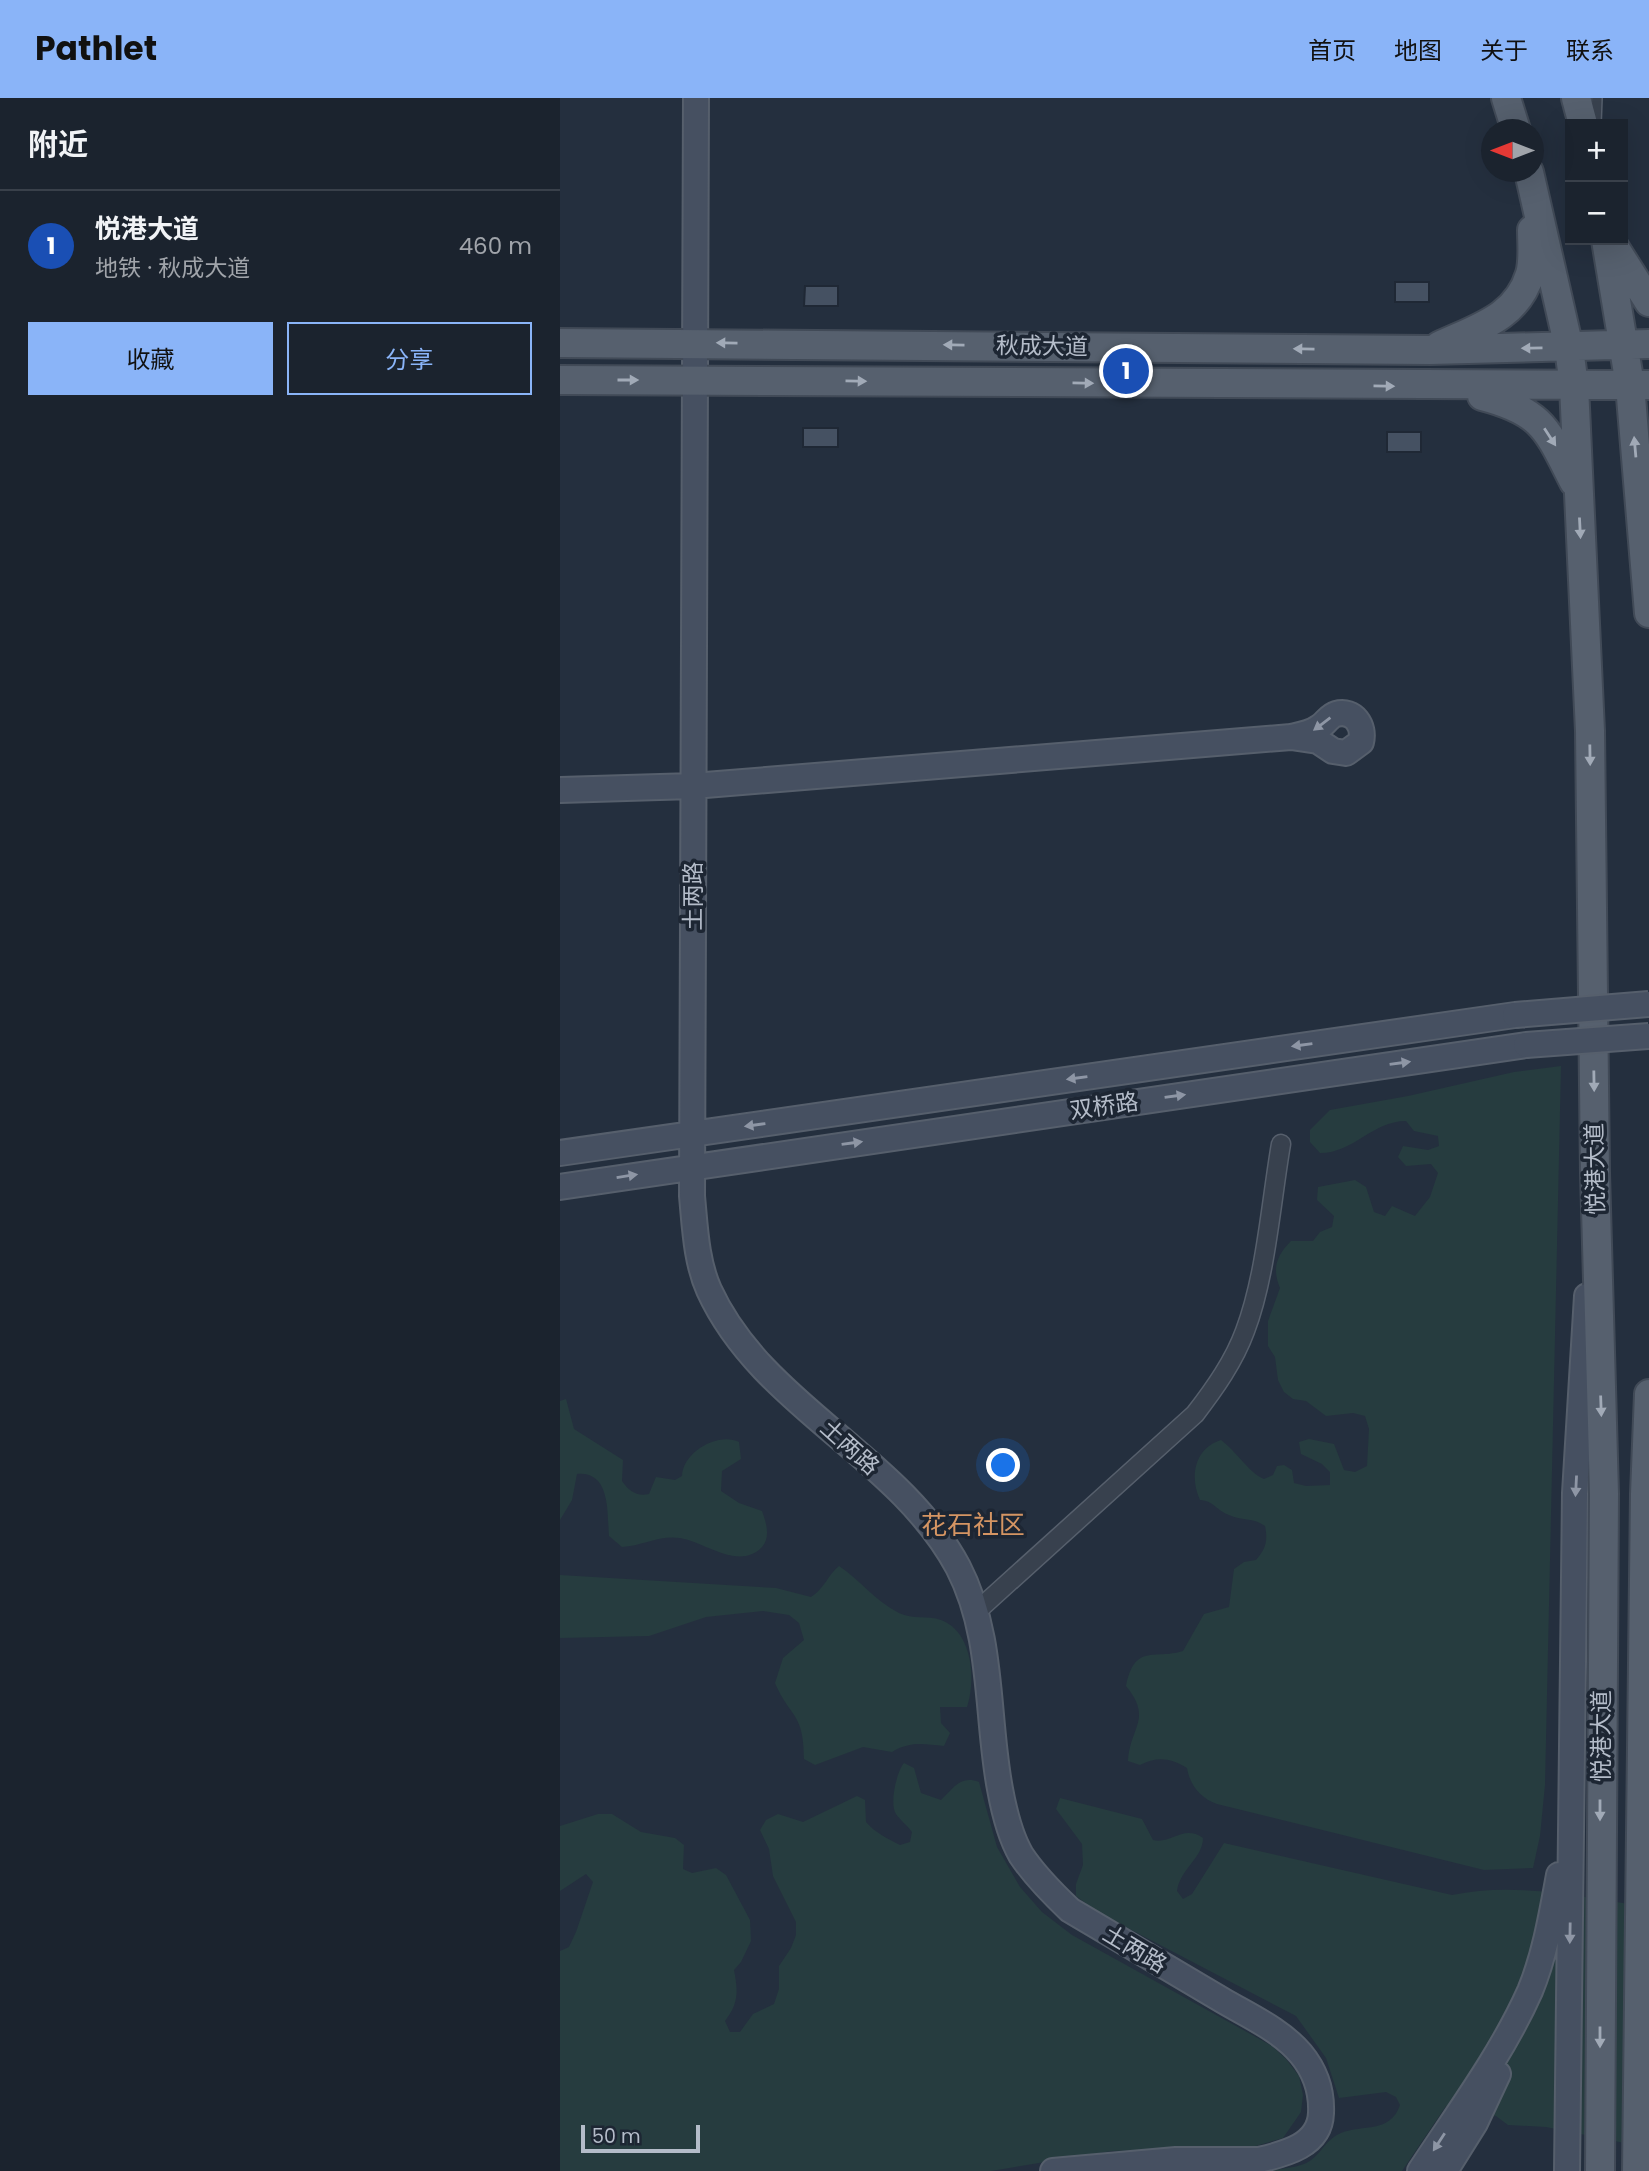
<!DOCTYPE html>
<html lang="zh">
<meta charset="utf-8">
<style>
:root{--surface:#1b232e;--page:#282f3a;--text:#f1f3f6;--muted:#a0a4aa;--line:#39404a;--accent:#8ab4f8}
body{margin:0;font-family:Poppins,"Noto Sans SC",sans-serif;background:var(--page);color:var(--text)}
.controls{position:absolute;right:21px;top:21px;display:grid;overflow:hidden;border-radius:0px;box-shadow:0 7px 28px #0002}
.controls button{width:63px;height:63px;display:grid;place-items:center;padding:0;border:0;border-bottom:2px solid var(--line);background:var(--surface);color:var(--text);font:35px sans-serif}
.compass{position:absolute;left:921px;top:21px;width:63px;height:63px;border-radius:50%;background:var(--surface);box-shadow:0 7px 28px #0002;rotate:270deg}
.scale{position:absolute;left:21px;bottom:18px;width:119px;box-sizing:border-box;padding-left:7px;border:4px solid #b4bcc9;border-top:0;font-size:19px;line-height:24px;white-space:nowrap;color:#b4bcc9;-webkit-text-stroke:5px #1d2633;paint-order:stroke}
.you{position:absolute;left:444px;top:1368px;width:24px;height:24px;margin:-18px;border:5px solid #fff;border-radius:50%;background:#1a73e8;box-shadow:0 0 0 10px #1a73e833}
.badge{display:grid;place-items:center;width:46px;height:46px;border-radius:50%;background:var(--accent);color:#fff;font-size:23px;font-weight:700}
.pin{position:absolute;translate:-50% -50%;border:4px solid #fff;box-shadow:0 2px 7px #0006}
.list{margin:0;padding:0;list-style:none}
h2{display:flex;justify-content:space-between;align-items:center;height:91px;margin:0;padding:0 28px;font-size:30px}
h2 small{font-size:23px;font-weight:400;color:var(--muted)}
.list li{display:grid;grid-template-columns:46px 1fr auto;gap:21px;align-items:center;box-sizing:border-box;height:112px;padding:0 28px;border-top:2px solid var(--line)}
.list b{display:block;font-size:26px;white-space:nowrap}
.list p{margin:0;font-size:23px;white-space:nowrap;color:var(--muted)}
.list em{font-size:23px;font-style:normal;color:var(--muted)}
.actions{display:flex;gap:14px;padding:21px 28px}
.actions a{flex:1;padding:16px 0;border:2px solid var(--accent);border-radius:0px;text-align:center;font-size:24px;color:var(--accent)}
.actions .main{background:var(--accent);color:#111}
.map{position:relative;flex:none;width:1089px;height:2073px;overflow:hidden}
header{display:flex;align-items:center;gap:42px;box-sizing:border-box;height:98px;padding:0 35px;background:var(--accent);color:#111}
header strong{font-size:33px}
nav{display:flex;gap:38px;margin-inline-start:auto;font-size:24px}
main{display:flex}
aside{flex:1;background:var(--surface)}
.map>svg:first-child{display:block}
.green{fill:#263c3f}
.building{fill:#455162;stroke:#1f2835;stroke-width:2}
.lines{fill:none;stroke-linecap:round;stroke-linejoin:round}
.lane-casing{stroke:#565f6c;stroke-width:12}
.street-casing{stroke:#565f6c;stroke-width:21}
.secondary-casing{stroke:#565f6c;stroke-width:28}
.primary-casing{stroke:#414a57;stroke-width:32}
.lane{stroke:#38414e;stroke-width:9}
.street{stroke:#38414e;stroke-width:18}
.secondary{stroke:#465061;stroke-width:24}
.primary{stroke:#56606e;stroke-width:28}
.secondary-bridge-casing{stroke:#565f6c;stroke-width:28;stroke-linecap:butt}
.secondary-bridge{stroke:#465061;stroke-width:24}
.oneway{fill:#a1aab7}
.oneway2{fill:#8e96a5}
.labels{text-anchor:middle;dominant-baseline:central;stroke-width:7;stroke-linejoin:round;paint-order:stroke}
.street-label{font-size:23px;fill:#b4bcc9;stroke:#1d2633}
.quarter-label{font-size:26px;fill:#d59563;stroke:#1d2633}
</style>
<header>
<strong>Pathlet</strong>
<nav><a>首页</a><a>地图</a><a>关于</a><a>联系</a></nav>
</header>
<main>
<aside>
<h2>附近<small></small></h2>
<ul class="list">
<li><span class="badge" style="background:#1a4fb4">1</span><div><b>悦港大道</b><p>地铁 · 秋成大道</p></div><em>460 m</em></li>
</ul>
<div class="actions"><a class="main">收藏</a><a>分享</a></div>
</aside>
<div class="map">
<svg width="1089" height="2073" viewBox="0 0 1089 2073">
<rect width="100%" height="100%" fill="#242f3e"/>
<path class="green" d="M1001,968L985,1687L980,1738L973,1770L924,1772L657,1706C640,1700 630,1687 627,1670C611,1660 597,1658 580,1667L568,1663C570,1629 593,1621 566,1588C575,1545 593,1562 623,1553L644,1516L669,1509L674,1471L684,1464L696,1462C706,1450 708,1443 705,1428C693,1419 681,1423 669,1417C656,1412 654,1403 640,1402C629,1378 635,1350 661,1342C676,1353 690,1376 704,1381L713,1377L717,1368L724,1367L732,1372L734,1385L746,1388L770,1387V1374L762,1366L741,1356L739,1344L749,1341L774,1346L784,1372L795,1374L807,1368L809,1331L805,1318L793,1315L766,1318L746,1303L733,1301L724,1294L718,1282L715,1259L708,1248V1223L720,1190C712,1171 716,1158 731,1143H753L760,1134L772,1129L774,1118L757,1102L758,1089L795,1082L806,1089L814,1114L825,1118L832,1108L855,1118L870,1099L878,1075L871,1066L846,1068L838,1059L843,1048L868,1052L879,1048L878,1038L854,1033L846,1023C812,1023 794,1055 760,1055L750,1044V1032L770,1012L848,998L954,974Z
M6,1301L14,1331L63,1362L62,1383C69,1393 77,1399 89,1396L96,1379L115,1382L122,1378C123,1354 158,1334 179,1344L181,1361L162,1373L161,1393L179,1405L202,1413C206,1424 211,1439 202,1449C179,1473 145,1444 120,1440C99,1437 82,1448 62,1449L49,1438C47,1415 51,1373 17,1376L12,1402L0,1422V1303Z
M279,1468C300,1482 315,1503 339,1515C353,1522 367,1517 381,1522C413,1534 416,1582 407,1609H380L381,1625L390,1635L384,1648C364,1646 350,1643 332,1654L303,1649L255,1667L244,1661C244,1614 230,1620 215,1585L223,1560L244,1542L239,1525L229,1517L203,1513L146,1519L89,1538L0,1540V1477L216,1490L251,1499C265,1490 267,1478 279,1468Z
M344,1665L354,1670L361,1695L381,1702C394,1690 400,1677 419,1684L437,1749L460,1789L482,1814L512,1837L712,1948L726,1961L739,1978L743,1997L741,2014L723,2040L689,2050L552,2053L431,2073H0V1853L9,1849L16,1834L33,1784L26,1776L0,1793V1728L38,1716H52L81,1734L115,1740L124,1747L123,1771L132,1775L156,1770L166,1777L190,1822L191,1843L181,1864L174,1872C178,1893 179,1905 165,1923L170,1934H180L193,1916L214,1906L219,1891V1868L231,1850L236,1837V1824L213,1778L209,1751L200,1732L206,1722L218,1716L243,1724L297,1698L305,1702L306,1724C314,1734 328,1741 340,1747L350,1744L352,1734C347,1727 340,1722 336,1716C329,1705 337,1673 344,1665Z
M500,1700L582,1721L593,1742C611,1747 623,1726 643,1740C643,1760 620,1771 617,1793L623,1801L632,1796L664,1745L892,1797C957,1783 1025,1800 1089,1809V2050L986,2029L948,2027L936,2018L886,2008L842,2073H679C700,2072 724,2073 744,2066C760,2060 764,2042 781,2035C803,2026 830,2036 840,2007L836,1999L826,1994L779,2000L766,1960L736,1918L537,1814L516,1798V1786L523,1767L522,1746L496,1711Z"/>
<path class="building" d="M835,184H869V204H835Z
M245,188H278V208H244Z
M243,330H278V349H243Z
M827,334H861V354H827Z"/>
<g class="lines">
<g class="lane-casing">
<path id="lane" d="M1036,26L1037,0"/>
</g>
<g class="street-casing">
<path id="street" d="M417,1513L635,1316C655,1290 674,1263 685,1233C706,1178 711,1104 721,1046"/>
</g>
<g class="secondary-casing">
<path id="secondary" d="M136,0L132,1098C135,1129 136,1163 149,1192C202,1308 338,1357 398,1469C434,1538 426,1617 440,1691C444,1713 450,1738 461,1757C475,1778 492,1795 510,1812C560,1842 611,1872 662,1902C689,1918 721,1932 741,1956C755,1973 762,1993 761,2015C760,2048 724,2056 699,2062H616L493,2073
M0,692L133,688L731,639C740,637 751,635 758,630C765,626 769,618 776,616C794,611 805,628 801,644L786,655L773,653L758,643L731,639
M0,1055L955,917
M0,1089L966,947
M860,2073C898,2015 942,1956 970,1893C985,1857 992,1815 999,1777
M885,2073L915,2025L938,1976
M1007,2073L1015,1395L1027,1198"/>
</g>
<g class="primary-casing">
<path id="primary" d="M946,0L956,32
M1016,0L1023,26
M969,74L1009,250L1014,288L1030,633L1035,1075L1044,1396L1040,2073
M1046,142L1070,287L1089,515
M1053,147L1089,204
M0,245L870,252L1089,246
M879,248C917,230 957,220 970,176C974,163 972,146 972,132
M0,282L1089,287
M922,298C983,314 987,331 1014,384
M1077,2073L1085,1396L1089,1296"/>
</g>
<use href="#lane" class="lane"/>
<use href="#street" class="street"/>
<use href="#secondary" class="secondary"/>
<use href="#primary" class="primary"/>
<g class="secondary-bridge-casing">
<path id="secondary-bridge" d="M955,917L1089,906
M966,947L1089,938"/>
</g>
<use href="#secondary-bridge" class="secondary-bridge"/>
</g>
<defs><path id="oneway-solid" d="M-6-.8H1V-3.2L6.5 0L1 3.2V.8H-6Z" transform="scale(1.75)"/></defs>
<g class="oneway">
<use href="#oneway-solid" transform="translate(167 245) rotate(-179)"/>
<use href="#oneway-solid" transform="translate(394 247) rotate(-179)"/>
<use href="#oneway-solid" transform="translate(972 250) rotate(179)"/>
<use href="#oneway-solid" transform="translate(744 251) rotate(-179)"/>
<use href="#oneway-solid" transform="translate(68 282)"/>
<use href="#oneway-solid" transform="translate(296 283) rotate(1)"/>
<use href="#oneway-solid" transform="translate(523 285) rotate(1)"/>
<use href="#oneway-solid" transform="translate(824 288) rotate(1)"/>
<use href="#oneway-solid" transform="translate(990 339) rotate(57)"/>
<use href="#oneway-solid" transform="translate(1075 349) rotate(-95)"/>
<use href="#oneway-solid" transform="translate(1020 430) rotate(87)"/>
<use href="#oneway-solid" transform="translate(1030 657) rotate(89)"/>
<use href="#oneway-solid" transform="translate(1034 983) rotate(89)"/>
<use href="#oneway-solid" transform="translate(1041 1308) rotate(88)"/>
<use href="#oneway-solid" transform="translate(1040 1712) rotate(90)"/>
<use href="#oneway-solid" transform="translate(1040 1939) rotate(90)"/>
</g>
<g class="oneway2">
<use href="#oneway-solid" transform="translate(762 626) rotate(143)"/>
<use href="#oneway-solid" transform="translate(742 947) rotate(172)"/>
<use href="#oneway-solid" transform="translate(840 965) rotate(-8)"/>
<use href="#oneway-solid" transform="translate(517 980) rotate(172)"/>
<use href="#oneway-solid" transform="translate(615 998) rotate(-8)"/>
<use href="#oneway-solid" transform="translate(195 1027) rotate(172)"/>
<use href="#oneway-solid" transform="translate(292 1045) rotate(-8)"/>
<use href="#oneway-solid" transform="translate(67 1078) rotate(-9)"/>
<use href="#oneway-solid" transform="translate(1016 1388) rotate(93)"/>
<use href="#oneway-solid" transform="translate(1010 1835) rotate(91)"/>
<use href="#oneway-solid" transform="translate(879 2044) rotate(123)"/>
</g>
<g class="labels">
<g class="street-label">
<text transform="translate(482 248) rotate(1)">秋成大道</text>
<text transform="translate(133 798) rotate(-90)">土两路</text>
<text transform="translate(544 1008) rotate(-8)">双桥路</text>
<text transform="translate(1035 1071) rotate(-91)">悦港大道</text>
<text transform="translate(290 1349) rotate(42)">土两路</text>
<text transform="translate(1041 1638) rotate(-90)">悦港大道</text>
<text transform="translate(575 1851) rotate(31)">土两路</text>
</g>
<g class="quarter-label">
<text x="413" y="1427">花石社区</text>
</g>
</g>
</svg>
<div class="controls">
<button>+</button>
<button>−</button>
</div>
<svg class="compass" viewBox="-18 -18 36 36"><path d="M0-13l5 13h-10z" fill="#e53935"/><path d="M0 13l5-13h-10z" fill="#a0a4aa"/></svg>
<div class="scale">50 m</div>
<div class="you"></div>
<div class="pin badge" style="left:566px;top:273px;background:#1a4fb4">1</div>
</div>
</main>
